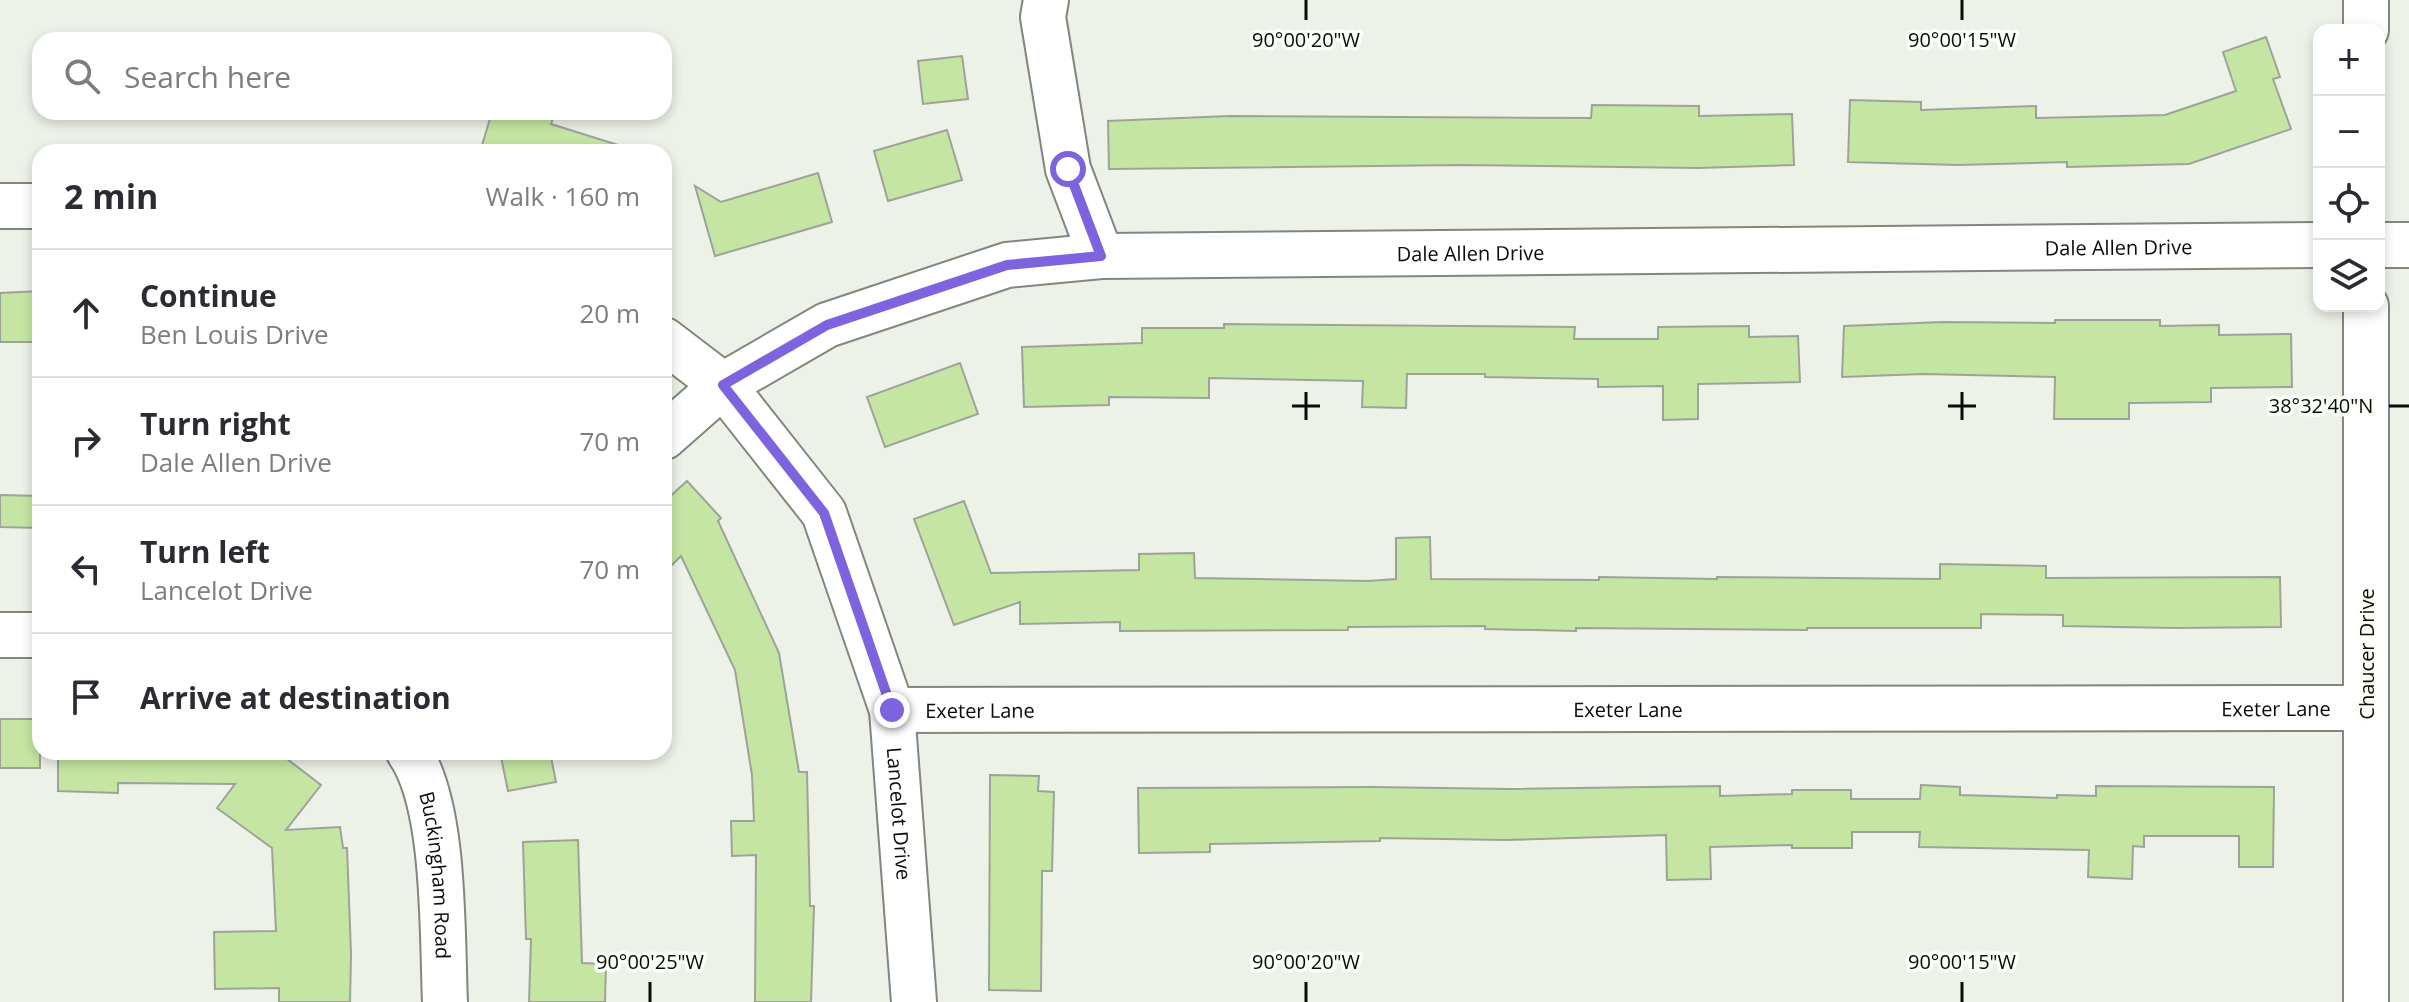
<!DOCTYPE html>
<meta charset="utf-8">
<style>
:root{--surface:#fff;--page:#f2f2f3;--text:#2b2b33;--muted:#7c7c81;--line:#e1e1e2}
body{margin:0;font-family:"Open Sans",sans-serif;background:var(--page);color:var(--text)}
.controls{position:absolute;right:24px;top:24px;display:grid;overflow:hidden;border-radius:16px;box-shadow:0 4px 12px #0003}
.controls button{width:72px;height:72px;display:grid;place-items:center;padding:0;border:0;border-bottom:2px solid var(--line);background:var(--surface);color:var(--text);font:40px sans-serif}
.stop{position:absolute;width:24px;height:24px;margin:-18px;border:6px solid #7e63de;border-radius:50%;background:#fff}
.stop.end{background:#7e63de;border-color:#fff;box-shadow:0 2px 8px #0008}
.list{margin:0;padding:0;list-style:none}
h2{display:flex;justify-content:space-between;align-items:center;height:104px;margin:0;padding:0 32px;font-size:34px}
h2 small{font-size:26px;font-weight:400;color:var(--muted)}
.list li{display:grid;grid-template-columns:52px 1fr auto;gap:24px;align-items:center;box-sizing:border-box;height:128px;padding:0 32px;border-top:2px solid var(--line)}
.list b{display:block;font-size:30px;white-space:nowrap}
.list p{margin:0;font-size:26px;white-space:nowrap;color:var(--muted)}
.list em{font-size:26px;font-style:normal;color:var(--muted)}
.icon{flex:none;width:44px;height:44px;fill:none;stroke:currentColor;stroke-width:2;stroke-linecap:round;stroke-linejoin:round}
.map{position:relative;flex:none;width:2409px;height:1002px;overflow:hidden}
.search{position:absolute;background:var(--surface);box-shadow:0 4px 12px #0003;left:32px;top:32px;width:640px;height:88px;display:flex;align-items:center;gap:20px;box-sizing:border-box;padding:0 28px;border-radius:24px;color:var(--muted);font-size:30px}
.panel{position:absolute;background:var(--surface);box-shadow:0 4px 12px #0003;left:32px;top:144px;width:640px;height:616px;border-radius:24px}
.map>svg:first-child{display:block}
.building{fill:#c5e6a3;stroke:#9ea39a;stroke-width:2}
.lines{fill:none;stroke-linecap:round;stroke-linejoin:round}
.minor-casing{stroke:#82867d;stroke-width:48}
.minor{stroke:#fff;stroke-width:44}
.route{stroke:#7e63de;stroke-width:10}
.ticks{fill:none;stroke:#0a0c09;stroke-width:3}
.labels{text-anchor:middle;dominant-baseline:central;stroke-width:7;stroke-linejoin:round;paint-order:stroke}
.street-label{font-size:20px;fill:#0a0c09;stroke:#fbfff7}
.ticks-label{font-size:20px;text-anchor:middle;fill:#0a0c09;stroke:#fbfff7;stroke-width:7;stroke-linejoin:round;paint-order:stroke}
</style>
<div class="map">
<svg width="2409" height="1002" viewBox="0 0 2409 1002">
<rect width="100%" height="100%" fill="#edf2e8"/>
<path class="building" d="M2266,37L2280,77L2273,79L2291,129L2189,164L2067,167V162L1958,165L1848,162L1850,100L1921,102V110L2036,106V118L2165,115L2236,91L2223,52Z
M962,56L968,99L923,104L918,61Z
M1592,105L1699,106V116L1792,114L1794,165L1698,168L1460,165L1109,169L1108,121L1230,116L1591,118Z
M492,112H555L551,124L618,145L617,152H480Z
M947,130L962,180L888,201L874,151Z
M818,173L832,222L715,256L695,186L721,202Z
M40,291V342H0V293Z
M2055,320H2160V326L2219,325V335L2291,334L2292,387L2211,388V402L2129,403V419H2054L2055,377L1923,374L1842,377L1844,326L1943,322L2055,323Z
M1224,324L1575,327L1574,339H1658V327L1749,326V337L1798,336L1800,382L1698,384V419L1663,420V386L1598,387V379L1485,377V374H1407L1406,408L1362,407L1363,381L1209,378V398L1109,397V405L1024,407L1022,347L1142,343V328H1224Z
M960,363L978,414L885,447L867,397Z
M687,481L721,518L718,521L779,653L799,772H807L810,906H814L811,1002H755L756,855L732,856L731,821H754L752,775L735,670L681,556L664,573V502Z
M0,495L40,496V528L0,527Z
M964,501L991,573L1139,570V554L1194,553L1195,578L1368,581L1396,579V538L1430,537L1431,579L1599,580V577L1717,579V577L1940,579V564L2046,566V578L2280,577L2281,627L2175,628L2063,626V615L1981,614V628H1807V630L1576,628V631L1485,629V626L1348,627V630L1120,631V622L1020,624V602L954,625L914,519Z
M0,719H40V768H0Z
M58,752H278L321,785L286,830L340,827L343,848H347L351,953L350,1002H279V988L215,989L214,932L276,931L272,848L217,808L235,784L118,783V793L58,791Z
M500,752H550L556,782L508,791Z
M990,775L1039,776L1038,791L1054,792L1052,871H1042L1041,991L989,990Z
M1921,785L1960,787V795L2057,798V795L2096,796V786L2274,787L2273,867H2239V836H2144V847L2133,846L2132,879L2088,877L2089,850L1919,847L1920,832H1852V848H1792V845L1710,847L1711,879L1667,880L1666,835L1506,840L1380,838V841L1210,844V852L1139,853L1138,788L1374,787L1509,789L1720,786V796L1792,794V790H1851V799H1920Z
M578,840L582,963L606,964L605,1002H529L531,939H526L523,842Z"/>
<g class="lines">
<g class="minor-casing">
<g id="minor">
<path d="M1046,0L1043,17L1068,169L1101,256"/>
<path d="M2366,0V30"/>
<path d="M0,206H40"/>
<path d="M2379,245H2409"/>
<path d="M2366,306V1002"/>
<path id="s1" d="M664,340L723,385L827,325L1007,265L1101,256L2319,245"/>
<path id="s2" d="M664,437L723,385L824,513L892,710L914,1002"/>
<path d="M0,635H40"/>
<path id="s3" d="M892,710L2366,708"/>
<path id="s4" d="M409,752C446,806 442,935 445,1002"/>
</g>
</g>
<use href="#minor" class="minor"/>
</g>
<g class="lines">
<path class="route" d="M892,710L824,513L723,385L827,325L1007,265L1101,256L1068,169"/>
</g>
<path class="ticks" d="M1306,0V20M1962,0V20M1306,392V420M1962,392V420M1292,406H1320M1948,406H1976M2389,406H2409M650,982V1002M1306,982V1002M1962,982V1002"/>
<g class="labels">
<g class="street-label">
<text stroke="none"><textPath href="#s1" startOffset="1496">Dale Allen Drive</textPath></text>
<text stroke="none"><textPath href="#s1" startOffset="848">Dale Allen Drive</textPath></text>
<text transform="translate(2366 654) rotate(-90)">Chaucer Drive</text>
<text stroke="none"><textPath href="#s3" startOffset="1384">Exeter Lane</textPath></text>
<text stroke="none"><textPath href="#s3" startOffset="736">Exeter Lane</textPath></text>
<text stroke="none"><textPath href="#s3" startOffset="88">Exeter Lane</textPath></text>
<text stroke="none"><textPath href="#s2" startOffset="554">Lancelot Drive</textPath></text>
<text stroke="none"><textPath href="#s4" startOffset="128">Buckingham Road</textPath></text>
</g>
</g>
<g class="ticks-label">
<text x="1306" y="47">90°00'20"W</text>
<text x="1962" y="47">90°00'15"W</text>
<text x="2321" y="413">38°32'40"N</text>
<text x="650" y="969">90°00'25"W</text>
<text x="1306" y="969">90°00'20"W</text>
<text x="1962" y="969">90°00'15"W</text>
</g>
</svg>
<div class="controls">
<button>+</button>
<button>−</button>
<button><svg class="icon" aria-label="locate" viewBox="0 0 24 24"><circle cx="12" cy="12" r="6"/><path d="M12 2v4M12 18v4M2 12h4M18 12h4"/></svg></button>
<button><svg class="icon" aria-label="layers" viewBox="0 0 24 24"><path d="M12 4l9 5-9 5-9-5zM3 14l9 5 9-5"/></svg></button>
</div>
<div class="stop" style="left:1068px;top:169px"></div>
<div class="stop end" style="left:892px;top:710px"></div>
<div class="search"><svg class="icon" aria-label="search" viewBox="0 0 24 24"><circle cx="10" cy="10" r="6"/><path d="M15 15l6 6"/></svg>Search here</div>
<section class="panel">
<h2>2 min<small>Walk · 160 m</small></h2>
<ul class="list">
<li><svg class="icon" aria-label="ahead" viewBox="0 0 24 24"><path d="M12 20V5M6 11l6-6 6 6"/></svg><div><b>Continue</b><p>Ben Louis Drive</p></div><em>20 m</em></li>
<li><svg class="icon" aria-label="right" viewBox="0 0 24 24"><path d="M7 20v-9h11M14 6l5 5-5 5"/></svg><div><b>Turn right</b><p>Dale Allen Drive</p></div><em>70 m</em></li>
<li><svg class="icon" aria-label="left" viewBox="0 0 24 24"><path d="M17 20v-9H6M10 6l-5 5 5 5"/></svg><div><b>Turn left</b><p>Lancelot Drive</p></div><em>70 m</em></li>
<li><svg class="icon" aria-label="arrive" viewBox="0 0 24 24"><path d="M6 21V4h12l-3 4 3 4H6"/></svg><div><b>Arrive at destination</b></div></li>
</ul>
</section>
</div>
